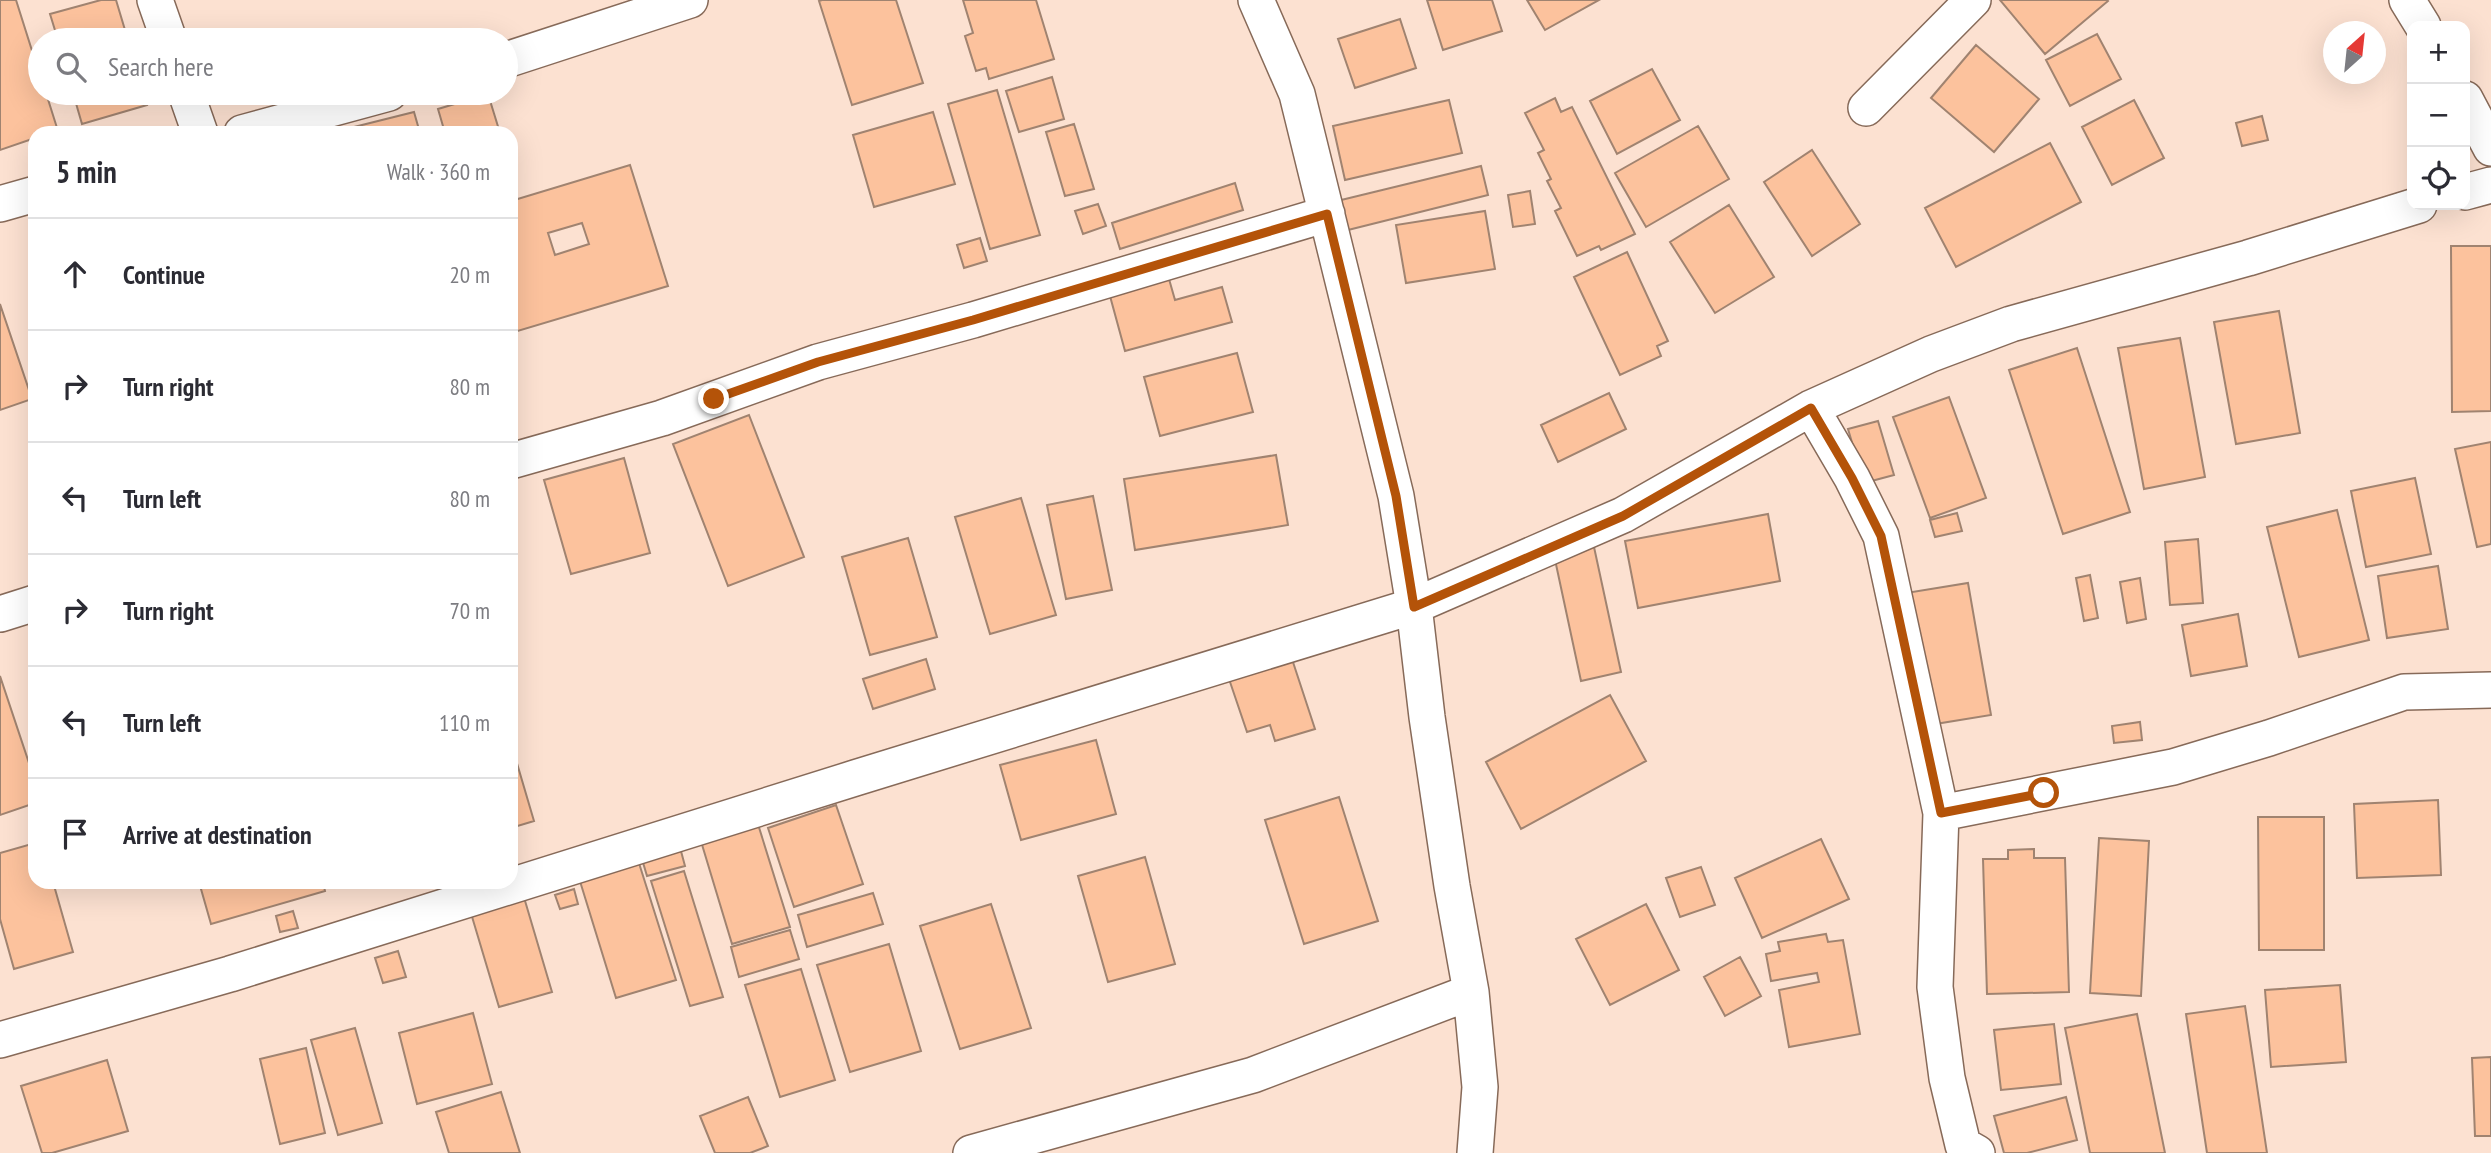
<!DOCTYPE html>
<meta charset="utf-8">
<style>
:root{--surface:#fff;--page:#f7f7f7;--text:#2b2b33;--muted:#7c7c81;--line:#e1e1e2}
body{margin:0;font-family:"PT Sans Narrow",sans-serif;background:var(--page);color:var(--text)}
.controls{position:absolute;right:21px;top:21px;display:grid;overflow:hidden;border-radius:14px;box-shadow:0 7px 28px #0002}
.controls button{width:63px;height:63px;display:grid;place-items:center;padding:0;border:0;border-bottom:2px solid var(--line);background:var(--surface);color:var(--text);font:35px sans-serif}
.compass{position:absolute;left:2323px;top:21px;width:63px;height:63px;border-radius:50%;background:var(--surface);box-shadow:0 7px 28px #0002;rotate:27deg}
.stop{position:absolute;width:21px;height:21px;margin:-16px;border:5px solid #b45309;border-radius:50%;background:#fff}
.stop.end{background:#b45309;border-color:#fff;box-shadow:0 2px 7px #0008}
.list{margin:0;padding:0;list-style:none}
h2{display:flex;justify-content:space-between;align-items:center;height:91px;margin:0;padding:0 28px;font-size:30px}
h2 small{font-size:23px;font-weight:400;color:var(--muted)}
.list li{display:grid;grid-template-columns:46px 1fr auto;gap:21px;align-items:center;box-sizing:border-box;height:112px;padding:0 28px;border-top:2px solid var(--line)}
.list b{display:block;font-size:26px;white-space:nowrap}
.list em{font-size:23px;font-style:normal;color:var(--muted)}
.icon{flex:none;width:38px;height:38px;fill:none;stroke:currentColor;stroke-width:2;stroke-linecap:round;stroke-linejoin:round}
.map{position:relative;flex:none;width:2491px;height:1153px;overflow:hidden}
.search{position:absolute;background:var(--surface);box-shadow:0 7px 28px #0002;left:28px;top:28px;width:490px;height:77px;display:flex;align-items:center;gap:18px;box-sizing:border-box;padding:0 24px;border-radius:38px;color:var(--muted);font-size:26px}
.panel{position:absolute;background:var(--surface);box-shadow:0 7px 28px #0002;left:28px;top:126px;width:490px;height:763px;border-radius:21px}
.map>svg:first-child{display:block}
.building{fill:#fcc29d;stroke:#a08370;stroke-width:2;fill-rule:evenodd}
.lines{fill:none;stroke-linecap:round;stroke-linejoin:round}
.street-casing{stroke:#876a59;stroke-width:38}
.street{stroke:#fff;stroke-width:35}
.route{stroke:#b45309;stroke-width:9}
</style>
<div class="map">
<svg width="2491" height="1153" viewBox="0 0 2491 1153">
<rect width="100%" height="100%" fill="#fce1d1"/>
<path class="building" d="M0,0H16L40,76V93H46L58,131L35,133V138L0,150Z
M101,0H116L128,40H58L50,14Z
M822,0H896L923,83L852,105L819,1Z
M963,0H1036L1054,59L989,79L986,68L976,71L965,36L973,33Z
M1427,0H1492L1502,31L1443,50Z
M1527,0H1599L1545,30Z
M2000,0H2107L2108,1L2045,54Z
M1400,19L1416,68L1355,88L1338,39Z
M2097,34L2121,79L2070,106L2046,60Z
M1976,45L2039,99L1994,152L1931,98Z
M1652,69L1680,120L1617,154L1590,101Z
M1052,77L1064,119L1019,132L1006,91Z
M997,90L1040,235L990,249L948,104Z
M73,93H143L147,105L82,124Z
M488,94L500,133H445L438,109Z
M1555,98L1561,112L1572,107L1635,234L1601,250L1599,246L1577,256L1555,211L1561,208L1547,181L1551,179L1538,153L1544,150L1525,113Z
M1449,100L1462,153L1345,180L1333,126Z
M2134,100L2164,158L2112,185L2082,127Z
M414,112L420,133H347L346,129Z
M933,112L955,184L874,207L853,135Z
M2262,116L2268,140L2242,146L2236,123Z
M1074,124L1094,189L1065,196L1046,132Z
M1698,126L1729,179L1646,227L1615,173Z
M2050,143L2081,202L1956,267L1925,208Z
M1812,150L1860,224L1812,256L1764,182Z
M630,165L668,286L511,333V201ZM582,223L589,244L555,255L548,233Z
M1481,166L1488,195L1344,231L1337,201Z
M1235,183L1243,210L1120,249L1112,223Z
M1530,191L1535,224L1513,227L1508,195Z
M1098,204L1106,226L1083,234L1075,211Z
M1729,205L1774,277L1715,313L1670,242Z
M1485,211L1495,269L1406,283L1396,225Z
M980,238L987,261L964,268L957,245Z
M2451,246H2491V411L2452,412Z
M1627,252L1668,341L1657,346L1661,356L1620,375L1574,277Z
M1167,272L1175,300L1222,287L1232,322L1125,351L1110,296Z
M0,304L32,399L0,410Z
M2279,311L2300,433L2236,444L2214,322Z
M2180,338L2205,477L2144,489L2118,348Z
M2077,348L2130,512L2063,534L2009,370Z
M1237,353L1253,412L1160,436L1144,377Z
M1609,393L1626,429L1558,462L1541,425Z
M1949,397L1986,498L1930,518L1893,417Z
M749,415L804,557L728,586L673,444Z
M1878,421L1894,475L1864,483L1848,429Z
M2491,442V544L2477,547L2455,449Z
M1276,455L1288,525L1135,550L1124,479Z
M624,458L650,553L571,574L544,480Z
M2415,478L2431,554L2366,567L2351,491Z
M1093,496L1112,590L1066,599L1047,505Z
M1021,498L1056,615L990,634L955,517Z
M2337,510L2369,640L2299,657L2267,527Z
M1957,513L1962,531L1935,537L1930,520Z
M1768,514L1780,581L1638,608L1625,541Z
M908,538L937,637L870,655L842,557Z
M2198,539L2203,603L2170,605L2165,542Z
M1594,547L1621,672L1581,681L1554,555Z
M2438,566L2448,629L2387,638L2378,576Z
M2090,575L2098,618L2084,621L2076,578Z
M2140,578L2146,619L2127,623L2120,582Z
M1968,583L1991,715L1929,725L1906,593Z
M2238,614L2247,666L2191,676L2182,625Z
M1291,656L1315,729L1275,741L1270,725L1247,732L1228,676Z
M926,659L935,689L873,709L863,679Z
M0,676L35,781V803L0,815Z
M1610,695L1646,761L1521,829L1486,762Z
M2140,722L2142,740L2114,743L2112,726Z
M1096,740L1116,814L1021,840L1000,765Z
M511,743L534,821L511,828Z
M1339,797L1378,921L1304,944L1265,820Z
M2438,800L2441,875L2357,878L2354,804Z
M836,805L863,884L794,907L768,828Z
M2258,817H2324V950H2259Z
M757,821L790,927L732,944L700,838Z
M2099,838L2149,841L2141,996L2090,993Z
M1821,839L1849,899L1762,938L1735,878Z
M678,840L685,866L647,876L639,849Z
M35,843V882H53L73,952L14,969L0,919V853Z
M2034,849V858H2065L2069,992L1987,994L1983,859H2008V850Z
M1145,857L1175,964L1108,982L1078,876Z
M638,860L676,980L616,998L579,878Z
M1701,867L1715,905L1680,917L1666,878Z
M684,871L723,997L690,1006L651,881Z
M199,882H323L325,891L211,924Z
M574,889L578,904L560,909L555,895Z
M873,893L883,924L807,947L798,915Z
M523,894L552,992L499,1007L470,910Z
M991,904L1031,1028L960,1049L920,926Z
M1646,904L1679,970L1610,1005L1576,939Z
M293,911L298,928L280,932L276,916Z
M790,930L799,959L739,977L731,947Z
M1826,934L1828,942L1843,940L1860,1034L1789,1047L1779,990L1819,982L1817,973L1771,981L1766,954L1780,951L1778,942Z
M889,944L921,1051L850,1072L817,965Z
M398,951L406,977L383,983L375,958Z
M1740,957L1761,996L1725,1016L1704,977Z
M801,969L835,1080L780,1097L745,985Z
M2340,985L2346,1062L2271,1067L2265,990Z
M2245,1006L2267,1153H2207L2186,1014Z
M473,1013L492,1084L417,1104L399,1033Z
M2137,1014L2165,1153H2090L2065,1028Z
M2054,1024L2061,1084L2001,1090L1994,1030Z
M355,1028L382,1123L338,1135L311,1040Z
M306,1048L325,1133L280,1144L260,1059Z
M2491,1057V1136H2475L2472,1058Z
M107,1060L128,1131L52,1153H42L21,1086Z
M501,1092L520,1153H449L436,1112Z
M748,1097L768,1146L750,1153H715L700,1116Z
M2066,1097L2077,1140L2027,1153H2004L1994,1116Z"/>
<g class="lines">
<g class="street-casing">
<path id="street" d="M155,0L169,40
M1256,0L1297,94L1396,496L1414,606L1427,717L1452,886L1471,992L1480,1087L1475,1153
M2407,0L2423,26
M506,60L690,0
M186,93L200,133
M2465,99L2491,148
M1866,108L1973,0
M242,133L389,93
M2465,192L2491,185
M0,204L35,194
M1811,408L1852,478L1881,536L1941,813L1935,987L1947,1078L1963,1145L1977,1153
M511,461L662,418L818,362L973,320L1327,214
M0,614L35,603
M1941,813L2173,767L2269,738L2404,692L2491,690
M0,1040L230,974L855,778L1414,606L1623,515L1811,408L1931,354L2011,324L2248,258L2419,205
M971,1153L1253,1075L1471,992"/>
</g>
<use href="#street" class="street"/>
</g>
<g class="lines">
<path class="route" d="M714,399L818,362L973,320L1327,214L1396,496L1414,607L1623,516L1811,408L1852,478L1881,536L1941,813L2044,793"/>
</g>
</svg>
<div class="controls">
<button>+</button>
<button>−</button>
<button><svg class="icon" aria-label="locate" viewBox="0 0 24 24"><circle cx="12" cy="12" r="6"/><path d="M12 2v4M12 18v4M2 12h4M18 12h4"/></svg></button>
</div>
<svg class="compass" viewBox="-18 -18 36 36"><path d="M0-13l5 13h-10z" fill="#e53935"/><path d="M0 13l5-13h-10z" fill="#7c7c81"/></svg>
<div class="stop" style="left:2044px;top:793px"></div>
<div class="stop end" style="left:714px;top:399px"></div>
<div class="search"><svg class="icon" aria-label="search" viewBox="0 0 24 24"><circle cx="10" cy="10" r="6"/><path d="M15 15l6 6"/></svg>Search here</div>
<section class="panel">
<h2>5 min<small>Walk · 360 m</small></h2>
<ul class="list">
<li><svg class="icon" aria-label="ahead" viewBox="0 0 24 24"><path d="M12 20V5M6 11l6-6 6 6"/></svg><div><b>Continue</b></div><em>20 m</em></li>
<li><svg class="icon" aria-label="right" viewBox="0 0 24 24"><path d="M7 20v-9h11M14 6l5 5-5 5"/></svg><div><b>Turn right</b></div><em>80 m</em></li>
<li><svg class="icon" aria-label="left" viewBox="0 0 24 24"><path d="M17 20v-9H6M10 6l-5 5 5 5"/></svg><div><b>Turn left</b></div><em>80 m</em></li>
<li><svg class="icon" aria-label="right" viewBox="0 0 24 24"><path d="M7 20v-9h11M14 6l5 5-5 5"/></svg><div><b>Turn right</b></div><em>70 m</em></li>
<li><svg class="icon" aria-label="left" viewBox="0 0 24 24"><path d="M17 20v-9H6M10 6l-5 5 5 5"/></svg><div><b>Turn left</b></div><em>110 m</em></li>
<li><svg class="icon" aria-label="arrive" viewBox="0 0 24 24"><path d="M6 21V4h12l-3 4 3 4H6"/></svg><div><b>Arrive at destination</b></div></li>
</ul>
</section>
</div>
